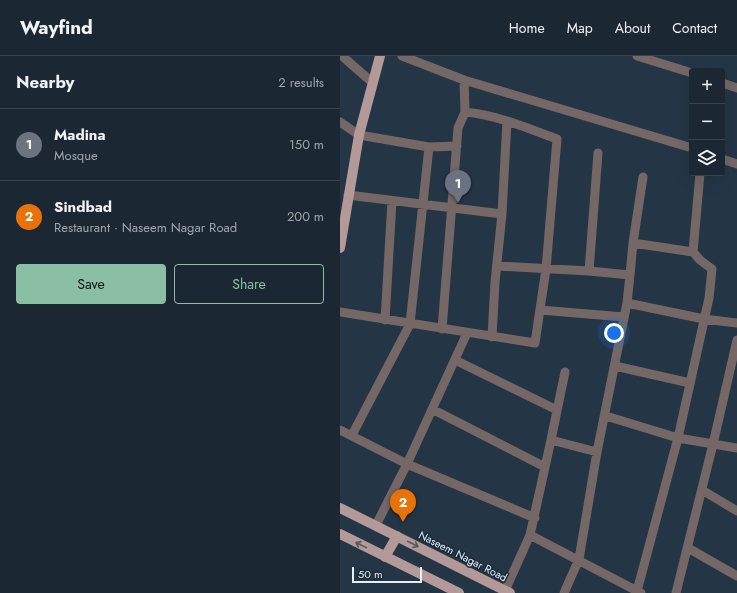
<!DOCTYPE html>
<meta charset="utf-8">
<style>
:root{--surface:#1b2834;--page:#24303c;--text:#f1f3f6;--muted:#a0a6ac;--line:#39444f;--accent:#8abfa5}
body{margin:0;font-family:Jost,sans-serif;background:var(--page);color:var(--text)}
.controls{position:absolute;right:12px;top:12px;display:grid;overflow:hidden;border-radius:4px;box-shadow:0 4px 16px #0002}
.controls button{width:36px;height:36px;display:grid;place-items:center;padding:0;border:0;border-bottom:1px solid var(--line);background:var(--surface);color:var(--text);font:20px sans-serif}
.scale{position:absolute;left:12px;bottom:10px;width:70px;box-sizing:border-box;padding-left:4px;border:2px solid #e6f0fb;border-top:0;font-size:11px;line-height:14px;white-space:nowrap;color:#e6f0fb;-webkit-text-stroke:3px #1b2b3b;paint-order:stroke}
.you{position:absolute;left:274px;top:277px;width:14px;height:14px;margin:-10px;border:3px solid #fff;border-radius:50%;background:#1a73e8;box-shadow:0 0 0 6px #1a73e833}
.badge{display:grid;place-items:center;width:26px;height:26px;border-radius:50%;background:var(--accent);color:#fff;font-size:13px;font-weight:700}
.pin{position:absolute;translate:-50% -33px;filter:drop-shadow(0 1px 2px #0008)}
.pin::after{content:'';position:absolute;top:21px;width:14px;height:12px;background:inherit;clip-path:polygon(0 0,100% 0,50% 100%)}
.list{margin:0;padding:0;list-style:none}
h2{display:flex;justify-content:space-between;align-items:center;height:52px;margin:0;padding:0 16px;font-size:17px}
h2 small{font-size:13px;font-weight:400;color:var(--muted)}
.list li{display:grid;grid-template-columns:26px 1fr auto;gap:12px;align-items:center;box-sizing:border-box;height:72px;padding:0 16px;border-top:1px solid var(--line)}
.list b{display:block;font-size:15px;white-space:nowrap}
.list p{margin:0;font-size:13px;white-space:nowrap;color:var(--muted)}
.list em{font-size:13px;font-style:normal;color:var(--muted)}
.actions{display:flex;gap:8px;padding:12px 16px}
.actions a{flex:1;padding:9px 0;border:1px solid var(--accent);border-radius:4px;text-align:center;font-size:14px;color:var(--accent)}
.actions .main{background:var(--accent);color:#111}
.icon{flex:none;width:22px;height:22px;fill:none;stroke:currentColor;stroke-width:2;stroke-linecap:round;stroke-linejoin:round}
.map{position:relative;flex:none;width:397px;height:537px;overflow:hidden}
header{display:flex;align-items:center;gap:24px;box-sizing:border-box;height:56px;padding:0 20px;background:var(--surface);border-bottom:1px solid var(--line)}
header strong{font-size:19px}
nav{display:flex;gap:22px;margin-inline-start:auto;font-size:14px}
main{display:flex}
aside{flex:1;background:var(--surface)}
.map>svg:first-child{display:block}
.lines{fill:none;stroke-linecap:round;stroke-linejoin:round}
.street{stroke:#746766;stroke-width:9}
.primary{stroke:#b39997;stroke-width:10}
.oneway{stroke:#585760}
.labels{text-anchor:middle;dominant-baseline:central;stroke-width:3;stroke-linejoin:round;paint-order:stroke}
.street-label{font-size:11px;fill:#e6f0fb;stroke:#1b2b3b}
</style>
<header>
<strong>Wayfind</strong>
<nav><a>Home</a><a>Map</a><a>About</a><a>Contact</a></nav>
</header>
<main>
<aside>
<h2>Nearby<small>2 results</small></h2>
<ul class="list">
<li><span class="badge" style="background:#6b7280">1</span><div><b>Madina</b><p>Mosque</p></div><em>150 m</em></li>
<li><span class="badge" style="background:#e8710a">2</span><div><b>Sindbad</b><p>Restaurant · Naseem Nagar Road</p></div><em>200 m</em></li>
</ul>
<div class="actions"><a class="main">Save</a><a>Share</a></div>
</aside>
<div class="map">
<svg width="397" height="537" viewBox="0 0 397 537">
<rect width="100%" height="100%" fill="#243646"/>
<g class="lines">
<path class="street" d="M2,0L33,27
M62,0L124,24L352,92
M297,0L352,17
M382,27L397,32
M0,66L19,79L89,91L117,90
M382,103L397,108
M8,139L162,158L155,226L152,281
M162,158L167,65
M293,187L303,121
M353,196L360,117
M157,210L249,215L290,219L293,187L353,196L360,204L372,213L369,242L338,382L266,360
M249,215L258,97
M287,247L290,219
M200,254L284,261
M0,256L195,287L206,213L217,83C187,72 157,59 125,56L124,24
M45,264L52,145
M102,273L118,72L125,56
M115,304L217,354
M275,310L350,327
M92,353L205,411
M0,374L67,408L195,462
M12,379L70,268L89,91
M211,384L225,316
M362,434L397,455
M36,469L67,408L127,277
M190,479L301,537
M348,492L397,520
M297,535L338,382L397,392
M164,537L190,479L211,384L257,396
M224,537L239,503L257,396L287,247L364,263L397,267
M336,537L373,388L397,284"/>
<path class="primary" d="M0,192L19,79L40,0
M0,452L170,537
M0,478L119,537
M45,501L57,480"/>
</g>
<defs><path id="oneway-shaft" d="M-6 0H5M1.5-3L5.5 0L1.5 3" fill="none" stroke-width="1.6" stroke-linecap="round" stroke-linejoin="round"/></defs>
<g class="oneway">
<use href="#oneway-shaft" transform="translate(73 488) rotate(27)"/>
<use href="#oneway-shaft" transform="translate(21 489) rotate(-154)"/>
</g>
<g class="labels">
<g class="street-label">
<text transform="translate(123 500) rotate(27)">Naseem Nagar Road</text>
</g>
</g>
</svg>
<div class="controls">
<button>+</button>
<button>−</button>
<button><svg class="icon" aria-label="layers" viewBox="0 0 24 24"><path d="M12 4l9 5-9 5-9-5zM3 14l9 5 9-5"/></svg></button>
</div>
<div class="scale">50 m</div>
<div class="you"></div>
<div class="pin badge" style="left:118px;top:147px;background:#6b7280">1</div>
<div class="pin badge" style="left:63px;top:466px;background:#e8710a">2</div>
</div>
</main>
